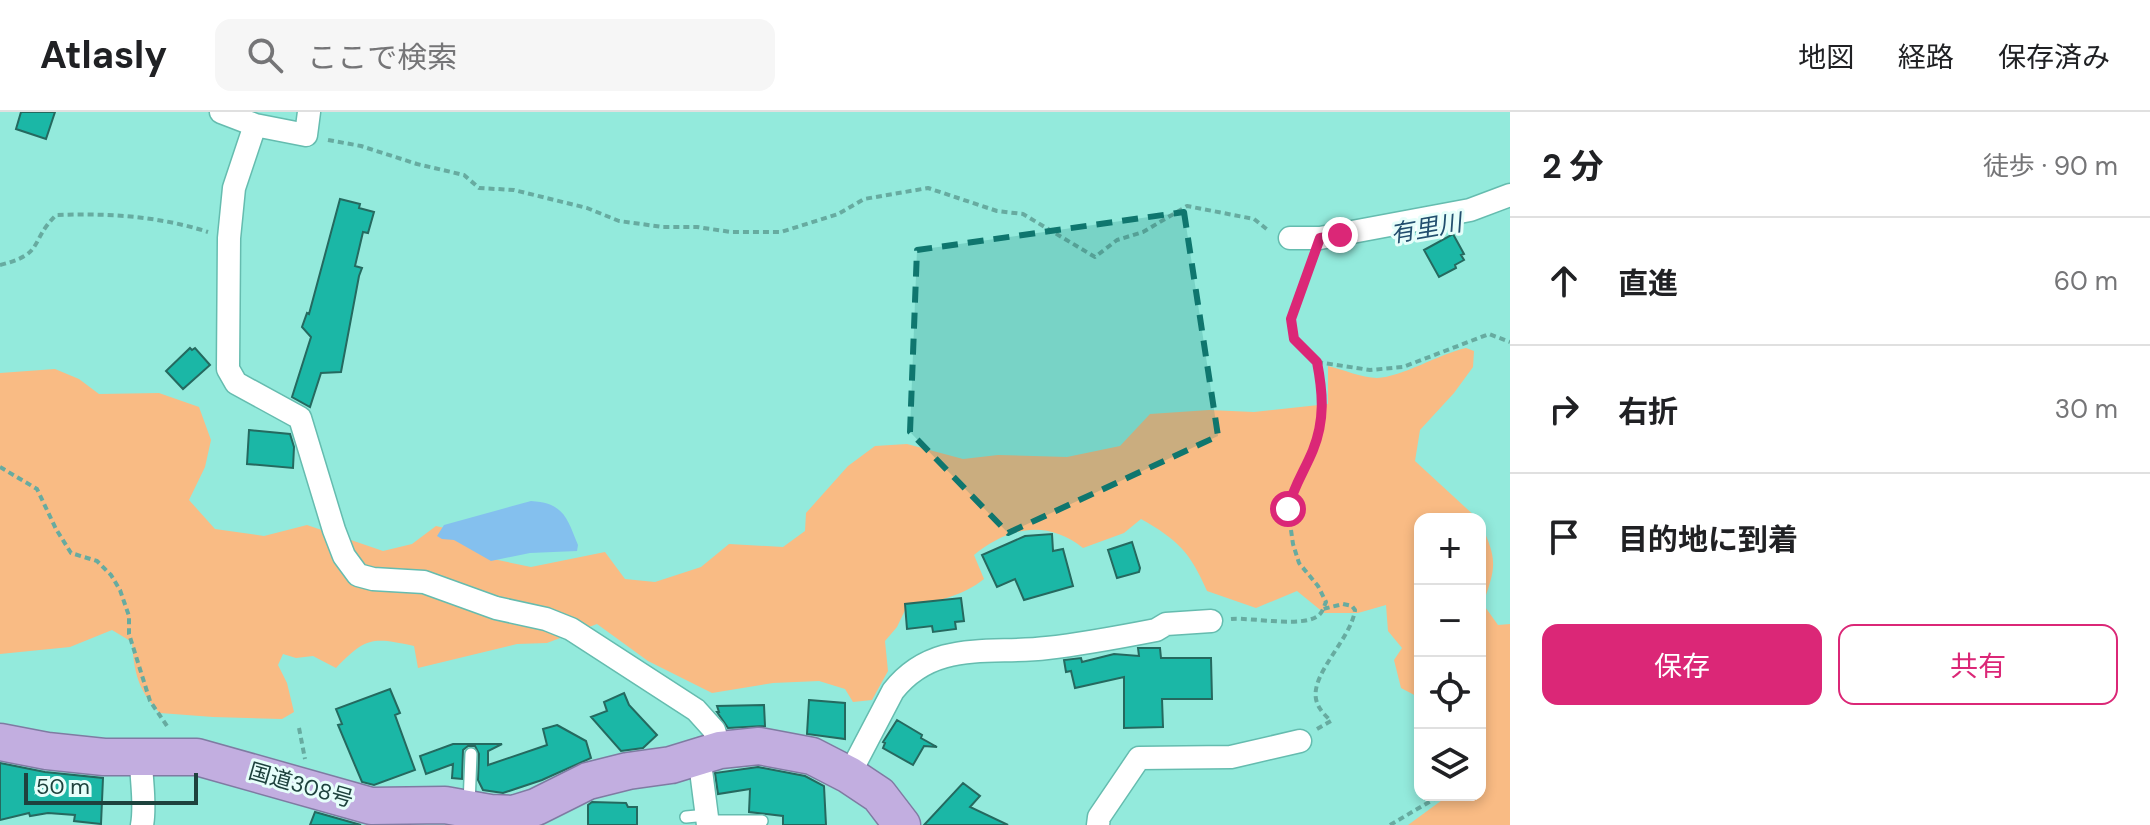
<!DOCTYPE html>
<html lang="ja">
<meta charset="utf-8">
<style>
:root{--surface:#fff;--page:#f6f6f6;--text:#202124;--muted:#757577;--line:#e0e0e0;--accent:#db2777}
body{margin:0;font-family:"DM Sans","Noto Sans JP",sans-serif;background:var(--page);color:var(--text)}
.controls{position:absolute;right:24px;bottom:24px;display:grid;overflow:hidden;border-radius:16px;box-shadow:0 4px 12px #0003}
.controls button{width:72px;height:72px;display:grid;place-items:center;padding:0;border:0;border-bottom:2px solid var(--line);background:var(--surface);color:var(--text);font:40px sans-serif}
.scale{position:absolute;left:24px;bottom:20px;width:174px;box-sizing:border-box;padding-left:8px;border:4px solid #1e423d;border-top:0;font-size:22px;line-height:28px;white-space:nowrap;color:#1e423d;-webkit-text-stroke:6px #e6fefa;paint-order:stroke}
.stop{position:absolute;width:24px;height:24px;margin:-18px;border:6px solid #db2777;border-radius:50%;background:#fff}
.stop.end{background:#db2777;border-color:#fff;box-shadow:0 2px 8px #0008}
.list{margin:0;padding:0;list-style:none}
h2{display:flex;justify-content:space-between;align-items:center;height:104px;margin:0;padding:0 32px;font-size:34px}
h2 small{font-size:26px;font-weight:400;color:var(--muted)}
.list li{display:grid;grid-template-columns:52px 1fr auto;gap:24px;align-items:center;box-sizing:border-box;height:128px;padding:0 32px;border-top:2px solid var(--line)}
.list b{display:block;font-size:30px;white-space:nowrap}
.list em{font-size:26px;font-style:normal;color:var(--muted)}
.actions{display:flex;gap:16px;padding:24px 32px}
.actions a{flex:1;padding:18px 0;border:2px solid var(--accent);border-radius:16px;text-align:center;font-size:28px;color:var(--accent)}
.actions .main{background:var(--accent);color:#fff}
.icon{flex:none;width:44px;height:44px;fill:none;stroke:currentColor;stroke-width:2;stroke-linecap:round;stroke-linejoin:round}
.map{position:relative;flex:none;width:1510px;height:713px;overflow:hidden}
header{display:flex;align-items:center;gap:48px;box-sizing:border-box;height:112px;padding:0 40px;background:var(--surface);border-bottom:2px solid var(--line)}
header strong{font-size:38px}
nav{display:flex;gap:44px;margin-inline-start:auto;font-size:28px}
.search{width:560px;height:72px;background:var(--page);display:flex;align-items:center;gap:20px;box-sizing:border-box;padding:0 28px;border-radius:16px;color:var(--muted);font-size:30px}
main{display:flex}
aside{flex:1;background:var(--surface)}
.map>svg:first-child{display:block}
.green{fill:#f9bb84}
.water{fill:#84c0ee}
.building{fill:#1bb7a6;stroke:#25695f;stroke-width:2}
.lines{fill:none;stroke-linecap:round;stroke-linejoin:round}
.service-casing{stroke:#65bcaf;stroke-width:14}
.minor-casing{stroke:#65bcaf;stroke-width:25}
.trunk-casing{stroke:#7f7ba2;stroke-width:39}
.path{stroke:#67aba0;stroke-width:4;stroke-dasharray:6 4;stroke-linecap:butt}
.service{stroke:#fff;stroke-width:11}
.minor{stroke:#fff;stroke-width:22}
.trunk{stroke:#c2aee0;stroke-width:36}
.route{stroke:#db2777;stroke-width:10}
.marked{fill:#0f766e;fill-opacity:0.2;stroke:#0f766e;stroke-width:6;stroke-dasharray:16 10;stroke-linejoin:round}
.labels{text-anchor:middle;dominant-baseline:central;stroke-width:6;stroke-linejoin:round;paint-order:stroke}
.street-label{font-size:22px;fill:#1e423d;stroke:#e6fefa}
.water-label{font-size:24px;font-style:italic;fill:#224e6e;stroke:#e6fefa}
</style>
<header>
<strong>Atlasly</strong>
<div class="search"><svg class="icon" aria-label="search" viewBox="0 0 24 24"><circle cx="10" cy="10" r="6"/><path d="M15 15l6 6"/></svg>ここで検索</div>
<nav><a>地図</a><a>経路</a><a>保存済み</a></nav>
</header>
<main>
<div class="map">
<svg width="1510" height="713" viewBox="0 0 1510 713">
<rect width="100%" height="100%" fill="#93eadc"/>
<path class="green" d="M1466,236L1474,239L1473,255L1454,281L1420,318L1415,349L1478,407H1420V586L1401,576L1394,548L1402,536L1388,519L1386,493L1358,501H1324L1297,479L1256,496L1207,479C1190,440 1178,428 1141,407L1124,421L1083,436C1047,407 1008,415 974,443L984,467C963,484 933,491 907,494L897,515L885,529L888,559L872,588L853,590L845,577L819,569L773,571L712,581L648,549L597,512L547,531L517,532L418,556L414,534C372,525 366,525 336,556L313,544L296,546L283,542L278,553L287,571L294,600L282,607L213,605L160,601C138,579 134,560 132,530L112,518L70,535L0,542V261L55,257L79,267L99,282L159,281L199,295L211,328L205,355L189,388L215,417L264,424L307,413L383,439L412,432L436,414L487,426L493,447L531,455L605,440L625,467L655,470L701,455L729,432L783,435L805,419L806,401L848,354L875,334L907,332L963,347L998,343L1067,345L1120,334L1150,302L1209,298L1254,300L1328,292V254C1342,257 1362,266 1377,266C1402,265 1439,242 1466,236Z
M1480,410C1498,449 1496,454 1483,492L1498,513L1510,512V713H1408L1449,683H1480Z"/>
<path class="water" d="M531,389C564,391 567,406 578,433L577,439L530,441L491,449L454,428L442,427L437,424L444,413Z"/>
<path class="building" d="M21,0H55L46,27L16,17Z
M340,87L360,92L359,96L374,100L368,121L363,120L355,154L362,156L359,164L341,260L321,261L310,295L292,285L311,225L302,215L307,201L309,202Z
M1453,122L1464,142L1461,143L1464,148L1455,153L1456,156L1439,165L1424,138Z
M190,236L192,238L195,236L210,253L183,277L166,259Z
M249,318L290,322L294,335L293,356L247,352Z
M1052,422L1053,439L1063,437L1073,474L1024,488L1015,467L997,475L982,443L1025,424Z
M1132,430L1140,456L1139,460L1117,466L1108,438Z
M961,486L964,509L955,510L956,517L933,520L932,514L907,517L905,492Z
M1138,536H1160L1161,546H1211L1212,587H1162L1163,615L1124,616V565L1075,576L1071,559L1066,560L1064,548L1081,546L1082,550L1114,542L1139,544Z
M390,577L400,601L395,603L415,658L374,673L362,670L338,613L342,612L336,597Z
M624,581L629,593L657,623L643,636L621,639L591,605L607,599L604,590Z
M809,588L845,591V627L807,622Z
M764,593L765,614L728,616L717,600H719L717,594Z
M897,608L922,623L921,626L937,635L924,634L913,653L883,636L885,631L883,630Z
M557,613L586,629L591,646L542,668L503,681L483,678L478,668L479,642L475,634H468L463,638L462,667L452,666L453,652L426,662L420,644L453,632H502L488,639V653L547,633L543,617Z
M0,651L45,660L103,666L101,712L74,709L75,703L48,701L30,704L29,701L0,708Z
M758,655L805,664L824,674L826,713H783V704L749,700L750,677L718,682L715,661Z
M963,671L980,684L970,695L1008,713H924Z
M592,690L626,691L628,695H637V713H588V693Z
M315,700L361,713H310Z"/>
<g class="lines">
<g class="service-casing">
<path id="service" d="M469,693L471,642
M686,705L707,703
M708,709H762"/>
</g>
<g class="minor-casing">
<path id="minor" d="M221,0L255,13L306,23L309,0
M255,13L234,76L229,126L228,257L236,271L300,306L334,418L344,444L358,463L373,467L424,470L496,496L546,507L571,517L696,598L714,618L720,638
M1290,126H1320L1470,98L1510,83
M699,643L708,713
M141,646C141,668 146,692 142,713
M849,663L893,579C934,527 990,543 1047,536C1083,532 1120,525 1156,518L1166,512L1211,509
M1098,713L1099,705L1139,646L1231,645L1300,629"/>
</g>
<g class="trunk-casing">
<path id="trunk" d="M0,630L47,639L104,645H197L371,694L445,693L490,701L513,702L536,695L588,669L628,659L671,653L720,638L759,634L812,644L849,663L879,683L902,713"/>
</g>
<path class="path" d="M328,28L361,34L417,52L464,63L479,76L514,78L587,96L619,109L663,115H697L731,120H781L838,102L864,87L928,76L997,99L1023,102L1095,145L1117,128L1143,120L1187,94L1254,107L1269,119
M0,153C45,142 29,130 56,103C107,101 159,104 208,120
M1317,250L1370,258L1403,255L1489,222L1510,230
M0,355L37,377L56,417L71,441L97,449L111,463L120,478L129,504V522L150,589L169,617
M1231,507C1252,505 1307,517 1320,502C1323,499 1324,494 1326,490L1318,474L1299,451L1293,432L1288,397L1291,383L1314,337L1323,305L1322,279L1317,250L1294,227L1291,207L1313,147
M299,616L305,647
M1317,617L1331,609C1325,603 1318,597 1316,587C1311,561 1351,527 1355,498L1352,494L1343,492L1323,497
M1390,713L1441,683"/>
<use href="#service" class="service"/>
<use href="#minor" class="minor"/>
<use href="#trunk" class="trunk"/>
</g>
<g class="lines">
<path class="route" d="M1288,397C1293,375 1305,358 1313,338C1325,308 1323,281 1317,250L1294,227L1291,207L1320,126L1340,123"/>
</g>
<path class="marked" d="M1184,100L1218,324L1008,421L910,320L917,138Z"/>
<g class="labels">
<g class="street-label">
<text transform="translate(301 673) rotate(16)">国道308号</text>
</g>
<g class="water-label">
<text transform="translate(1426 116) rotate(-10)">有里川</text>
</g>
</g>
</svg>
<div class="controls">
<button>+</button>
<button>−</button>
<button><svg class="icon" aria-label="locate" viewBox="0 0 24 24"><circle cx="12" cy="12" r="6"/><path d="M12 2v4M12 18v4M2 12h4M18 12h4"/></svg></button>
<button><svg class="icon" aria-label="layers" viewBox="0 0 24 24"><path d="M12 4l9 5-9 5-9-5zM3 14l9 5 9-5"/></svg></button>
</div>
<div class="scale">50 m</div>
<div class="stop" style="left:1288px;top:397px"></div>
<div class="stop end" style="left:1340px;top:123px"></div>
</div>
<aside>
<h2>2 分<small>徒歩 · 90 m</small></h2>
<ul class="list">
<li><svg class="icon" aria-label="ahead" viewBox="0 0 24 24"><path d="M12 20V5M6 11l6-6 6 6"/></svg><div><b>直進</b></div><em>60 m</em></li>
<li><svg class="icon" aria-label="right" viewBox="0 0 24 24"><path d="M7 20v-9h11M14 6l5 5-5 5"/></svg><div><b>右折</b></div><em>30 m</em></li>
<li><svg class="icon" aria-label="arrive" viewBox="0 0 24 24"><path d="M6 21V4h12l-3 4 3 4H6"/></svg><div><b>目的地に到着</b></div></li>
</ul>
<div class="actions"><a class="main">保存</a><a>共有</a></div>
</aside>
</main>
